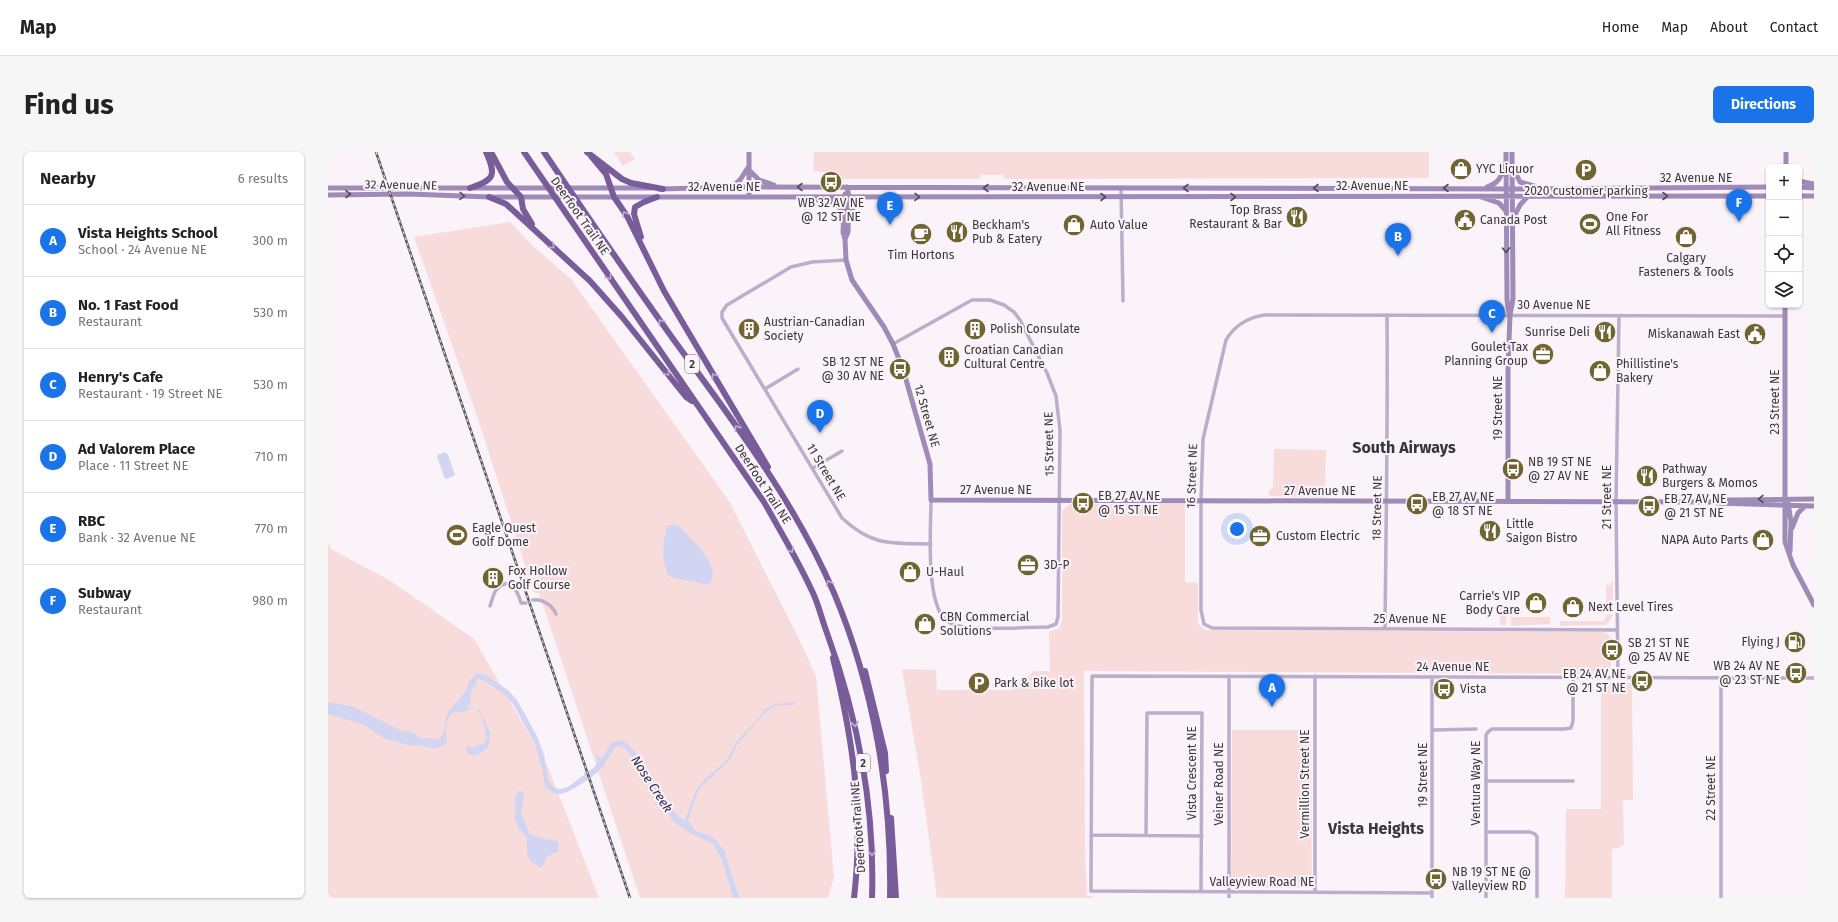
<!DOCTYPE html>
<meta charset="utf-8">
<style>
:root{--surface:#fff;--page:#f6f6f6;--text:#222;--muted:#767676;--line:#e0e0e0;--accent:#1a73e8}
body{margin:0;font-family:"Fira Sans",sans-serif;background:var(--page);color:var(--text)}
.controls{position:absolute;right:12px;top:12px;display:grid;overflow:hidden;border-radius:6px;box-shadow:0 1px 3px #0004}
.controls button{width:36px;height:36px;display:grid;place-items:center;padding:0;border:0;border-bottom:1px solid var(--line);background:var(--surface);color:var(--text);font:20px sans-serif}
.you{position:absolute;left:909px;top:377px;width:14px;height:14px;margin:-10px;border:3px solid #fff;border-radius:50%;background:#1a73e8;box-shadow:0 0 0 6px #1a73e833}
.badge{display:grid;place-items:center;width:26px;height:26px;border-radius:50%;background:var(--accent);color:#fff;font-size:13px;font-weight:700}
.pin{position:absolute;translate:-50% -33px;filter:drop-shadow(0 1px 2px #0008)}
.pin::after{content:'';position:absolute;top:21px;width:14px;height:12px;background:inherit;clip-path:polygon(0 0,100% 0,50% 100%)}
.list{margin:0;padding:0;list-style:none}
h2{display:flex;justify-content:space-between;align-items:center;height:52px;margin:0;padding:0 16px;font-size:17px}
h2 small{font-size:13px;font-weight:400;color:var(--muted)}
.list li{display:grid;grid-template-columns:26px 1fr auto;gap:12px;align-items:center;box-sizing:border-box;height:72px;padding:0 16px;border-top:1px solid var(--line)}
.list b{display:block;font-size:15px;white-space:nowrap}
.list p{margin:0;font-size:13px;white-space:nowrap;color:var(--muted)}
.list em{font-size:13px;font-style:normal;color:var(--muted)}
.icon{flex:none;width:22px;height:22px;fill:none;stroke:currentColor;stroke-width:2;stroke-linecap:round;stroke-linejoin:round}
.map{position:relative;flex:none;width:1486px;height:746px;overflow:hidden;border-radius:6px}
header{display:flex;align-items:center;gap:24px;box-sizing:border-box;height:56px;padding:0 20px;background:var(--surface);border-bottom:1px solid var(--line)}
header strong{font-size:19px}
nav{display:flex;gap:22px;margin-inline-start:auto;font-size:14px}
.intro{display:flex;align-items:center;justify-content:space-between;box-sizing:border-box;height:96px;padding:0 24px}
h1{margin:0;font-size:28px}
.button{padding:10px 18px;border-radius:6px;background:var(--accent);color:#fff;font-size:14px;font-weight:700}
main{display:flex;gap:24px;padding:0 24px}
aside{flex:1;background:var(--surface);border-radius:6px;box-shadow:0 1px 3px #0004}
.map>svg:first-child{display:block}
.green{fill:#f7dcdb}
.water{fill:#d1d5f2}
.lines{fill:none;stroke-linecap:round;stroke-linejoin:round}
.street{stroke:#bbaecc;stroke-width:3.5}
.secondary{stroke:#9f8bb7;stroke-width:5}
.highway{stroke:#795c9a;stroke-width:6}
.rail-casing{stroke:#5a575a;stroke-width:2.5}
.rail{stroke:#faf3f9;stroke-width:1;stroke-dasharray:3;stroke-linecap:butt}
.oneway{stroke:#524b58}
.oneway2{stroke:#c0afce}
.labels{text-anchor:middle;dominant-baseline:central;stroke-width:4;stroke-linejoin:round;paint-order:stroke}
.shield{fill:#faf3f9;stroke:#726f72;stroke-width:1}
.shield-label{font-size:11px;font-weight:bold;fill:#383638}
.poi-label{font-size:12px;fill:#383638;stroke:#faf3f9;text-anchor:start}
.street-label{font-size:12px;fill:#383638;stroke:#faf3f9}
.water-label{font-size:13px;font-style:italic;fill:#2b2d54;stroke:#faf3f9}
.district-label{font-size:16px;font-weight:bold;fill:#383638;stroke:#faf3f9}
</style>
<header>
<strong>Map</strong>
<nav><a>Home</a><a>Map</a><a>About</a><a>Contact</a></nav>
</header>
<div class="intro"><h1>Find us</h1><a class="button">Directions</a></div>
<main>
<aside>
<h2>Nearby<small>6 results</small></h2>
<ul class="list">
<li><span class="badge">A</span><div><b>Vista Heights School</b><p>School · 24 Avenue NE</p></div><em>300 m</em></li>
<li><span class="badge">B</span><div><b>No. 1 Fast Food</b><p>Restaurant</p></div><em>530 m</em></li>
<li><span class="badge">C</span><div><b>Henry's Cafe</b><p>Restaurant · 19 Street NE</p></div><em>530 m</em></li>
<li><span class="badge">D</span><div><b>Ad Valorem Place</b><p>Place · 11 Street NE</p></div><em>710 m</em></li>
<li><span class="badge">E</span><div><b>RBC</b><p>Bank · 32 Avenue NE</p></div><em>770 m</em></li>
<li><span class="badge">F</span><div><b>Subway</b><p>Restaurant</p></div><em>980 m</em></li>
</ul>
</aside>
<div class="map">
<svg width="1486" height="746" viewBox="0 0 1486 746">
<rect width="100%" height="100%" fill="#faf3f9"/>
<path class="green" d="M286,0H302L307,7L295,14Z
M486,0H1101V26L676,27L675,23H653L652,27H496V20L485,19Z
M182,70L204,93L243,127L401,349L470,485L488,524L506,725L500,746H312L211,441H206L150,267L86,85Z
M946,297L998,298L997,346L941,344V338L945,336Z
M742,352H857V430L870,431V469L872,474L878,478L1275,480L1281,483L1285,489L1283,493L1284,495L1283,514L1279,519L1273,522L756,519L757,695L759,744H765V746H609L593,628L574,517L608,518L609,538H684L706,519H722L721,480L731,476L734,468V359Z
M0,391L3,397L63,429L146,487L220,615L271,746H0Z
M1285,429V458L1278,459V433H1283V430Z
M1175,453L1178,456V473H1173L1172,472V454Z
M1285,462L1282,469L1277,473L1232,474V469H1276L1278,463Z
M1183,465H1222V472L1183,474Z
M1273,531H1304L1305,648H1295L1296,693L1291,696L1284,697V746H1237L1238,657H1273Z
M904,578H983L984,732L979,736H903Z"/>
<path class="water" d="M117,300L120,303L127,323L119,327L116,325L109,304L111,302Z
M347,372L352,375C364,388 396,415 381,433L343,425L339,422L335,405L336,389L339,374Z
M150,521L158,523L180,538L189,548L209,584L216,603L220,627L225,635C237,642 246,629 256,623V620C263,619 267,616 270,609L267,602L274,607L283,591L294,588C316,601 341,665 357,668L368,638L376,628L399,608L408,590L431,566L436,558L447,552L467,550L465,553H450L440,558L419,581L409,593L402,608L376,632L370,639L360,669L368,679L384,684L396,698L411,746H405L395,710L385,692L360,680L345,669L321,631L314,618L305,609V606L295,595L289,594C282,600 280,607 275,615C268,623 241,642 231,642C225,642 221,637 217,635L214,616L207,592L185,552L176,542L157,529L150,527L148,529V533L144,536L142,554L140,552L138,555H144L152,558L162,581L161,594C155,599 147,607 139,601L138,593L147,596L149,593L155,592L159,587L154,564L148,556H143C135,560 135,561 126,560C116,566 118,581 119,590L113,595L104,596L91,593L83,594L56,586L36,573L0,562V550L26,555L72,578L86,581L91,586L111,587C118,582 116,571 119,564C121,555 129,551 134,544C140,536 140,527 150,521Z
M191,639L195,640L196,644L193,662L202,682L212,686L229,689L231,693L230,699L219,705L215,714L212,715L202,709L199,702V686L191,677L187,667V645Z"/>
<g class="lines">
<path class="street" d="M793,36L795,149
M518,108L484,110L463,115L399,153L394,160V166L514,366C545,395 564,391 603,392
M565,192L644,148H662L676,153L686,160L692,168L719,221L728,244L732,278L730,465L728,472L720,475C696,475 641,480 622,471C596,459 603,374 603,348
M437,237L470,217
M485,316L514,299
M205,448C214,446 225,454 228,462
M162,454C164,449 165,441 169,437C182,423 190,440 193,451H198
M1057,477C1058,372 1060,268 1059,163
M1289,478L884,476L876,472L873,458V348L875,287L898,188C907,173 919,166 936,163L1457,164
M1104,525V746
M1290,526L1288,349L1291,164
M1393,526V746
M1105,578L1148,577
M1158,629H1245
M1158,680H1202L1207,682L1209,685V746
M763,683L874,684
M818,683L819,561H874L873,740
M987,740V524
M1104,741L763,739L764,524L1486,526
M901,746V524
M1158,746V583L1160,580L1164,577H1236L1243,576L1245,569V525"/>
<path class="secondary" d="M421,0V45
M1178,0L1179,148L1181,160
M1458,15V0
M421,18L431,28L446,33
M1186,18L1192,30L1206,34
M1471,29L1486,32
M404,35L412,28L421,14
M519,35L521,44L520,80L517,87L518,108L524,128L556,175L565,192L575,217L602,312L603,348L1381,350L1400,348L1486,347
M1159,35C1172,30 1172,26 1177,14
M1471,35L1486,36
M0,36H323
M331,37L414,35L1190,37L1441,35
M517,42L515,80L517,87
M0,43L81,42L161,45H329L1441,44
M1471,44H1486
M1153,45L1171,51L1178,59
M490,48C501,48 510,50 514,60
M523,62L527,50L535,45
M1186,65L1192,53L1200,44
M1457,153V390L1465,413L1486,453
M1180,349V216L1182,163L1185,147L1184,0
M1389,351L1486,354
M1460,351L1463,370L1462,400
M1464,376L1470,361L1477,354"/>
<path class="highway" d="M163,0L179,30L193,45L195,57L204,72
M196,0L436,350C453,380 471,410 485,441C491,454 494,468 499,481C530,566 547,655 544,746
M216,0C259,64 303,128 348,191C406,270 467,350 506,441C546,536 564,642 562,746
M259,0L294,27L303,31L335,37
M263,4L278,22L286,45L299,64L336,139L440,315
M142,36C166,28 169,24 158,0
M161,45L178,52L188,61L262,129L294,165L358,245L364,249
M313,85L306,62L307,55L316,50L329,45
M505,506C525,588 536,661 526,746
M537,519L557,601L558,619
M563,666L568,746"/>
<g class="rail-casing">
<path id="rail" d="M48,0L302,746"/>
</g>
<use href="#rail" class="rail"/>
</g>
<defs><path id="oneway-chevron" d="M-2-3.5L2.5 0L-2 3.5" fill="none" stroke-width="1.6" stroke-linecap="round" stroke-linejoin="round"/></defs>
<g class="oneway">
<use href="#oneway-chevron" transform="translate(472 35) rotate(-180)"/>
<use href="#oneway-chevron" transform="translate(658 36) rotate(-180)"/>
<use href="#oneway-chevron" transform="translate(858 36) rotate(180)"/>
<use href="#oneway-chevron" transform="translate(988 36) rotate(-180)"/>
<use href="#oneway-chevron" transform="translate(1118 36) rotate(-180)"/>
<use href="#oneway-chevron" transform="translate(20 42) rotate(-2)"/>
<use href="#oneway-chevron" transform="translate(134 44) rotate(2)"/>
<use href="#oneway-chevron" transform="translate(1337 44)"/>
<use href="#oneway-chevron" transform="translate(589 45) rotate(1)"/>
<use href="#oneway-chevron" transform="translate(775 45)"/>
<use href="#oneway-chevron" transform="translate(905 45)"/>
<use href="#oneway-chevron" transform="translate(1178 98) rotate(89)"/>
<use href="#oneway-chevron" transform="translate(1433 347) rotate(179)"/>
</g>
<g class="oneway2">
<use href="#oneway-chevron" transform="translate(297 62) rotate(-120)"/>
<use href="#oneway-chevron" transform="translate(224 94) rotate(43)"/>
<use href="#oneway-chevron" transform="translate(281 125) rotate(55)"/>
<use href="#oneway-chevron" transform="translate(333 170) rotate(-126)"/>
<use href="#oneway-chevron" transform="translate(339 221) rotate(51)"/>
<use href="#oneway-chevron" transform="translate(386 224) rotate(-122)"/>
<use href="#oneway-chevron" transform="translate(409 276) rotate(-125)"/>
<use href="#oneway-chevron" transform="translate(463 398) rotate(62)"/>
<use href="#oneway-chevron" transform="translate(501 431) rotate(-115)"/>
<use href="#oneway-chevron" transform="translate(527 572) rotate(78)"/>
<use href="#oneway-chevron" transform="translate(544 701) rotate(88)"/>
</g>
<defs>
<g id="shop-disc" transform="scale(1.15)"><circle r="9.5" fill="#706531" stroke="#faf3f9"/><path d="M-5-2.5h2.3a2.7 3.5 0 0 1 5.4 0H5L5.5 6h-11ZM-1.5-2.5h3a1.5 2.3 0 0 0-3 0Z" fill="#fff"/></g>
<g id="parking-disc" transform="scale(1.15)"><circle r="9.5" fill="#706531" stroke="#faf3f9"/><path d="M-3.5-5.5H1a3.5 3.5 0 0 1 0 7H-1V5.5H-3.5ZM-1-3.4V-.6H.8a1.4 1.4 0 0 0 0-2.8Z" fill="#fff"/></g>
<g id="bus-disc" transform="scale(1.15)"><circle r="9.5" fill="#706531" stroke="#faf3f9"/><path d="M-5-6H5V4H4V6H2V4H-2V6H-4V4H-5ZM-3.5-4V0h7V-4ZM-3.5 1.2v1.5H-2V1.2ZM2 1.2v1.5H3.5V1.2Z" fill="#fff"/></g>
<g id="restaurant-disc" transform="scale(1.15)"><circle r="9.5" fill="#706531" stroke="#faf3f9"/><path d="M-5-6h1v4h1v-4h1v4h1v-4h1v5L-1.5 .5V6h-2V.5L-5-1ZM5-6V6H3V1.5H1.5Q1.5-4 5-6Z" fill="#fff"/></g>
<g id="civic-disc" transform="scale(1.15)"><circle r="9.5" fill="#706531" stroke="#faf3f9"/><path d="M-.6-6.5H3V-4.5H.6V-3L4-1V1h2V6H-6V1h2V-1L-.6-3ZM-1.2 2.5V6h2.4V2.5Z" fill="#fff"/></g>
<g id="stadium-disc" transform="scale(1.15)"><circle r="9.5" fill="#706531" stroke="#faf3f9"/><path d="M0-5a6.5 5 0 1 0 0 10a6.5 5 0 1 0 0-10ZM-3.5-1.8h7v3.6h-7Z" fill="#fff"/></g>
<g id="cafe-disc" transform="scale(1.15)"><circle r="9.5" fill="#706531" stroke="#faf3f9"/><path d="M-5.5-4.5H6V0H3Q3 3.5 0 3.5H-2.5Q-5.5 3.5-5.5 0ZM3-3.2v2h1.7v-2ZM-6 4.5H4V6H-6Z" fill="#fff"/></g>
<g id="building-disc" transform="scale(1.15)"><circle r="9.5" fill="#706531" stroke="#faf3f9"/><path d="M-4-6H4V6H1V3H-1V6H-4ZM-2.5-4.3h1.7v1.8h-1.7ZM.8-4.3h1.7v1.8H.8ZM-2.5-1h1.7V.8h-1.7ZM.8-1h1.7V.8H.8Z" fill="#fff"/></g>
<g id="office-disc" transform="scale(1.15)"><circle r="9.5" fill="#706531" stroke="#faf3f9"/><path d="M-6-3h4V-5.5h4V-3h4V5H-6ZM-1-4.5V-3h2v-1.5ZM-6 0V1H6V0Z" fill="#fff"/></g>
<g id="fuel-disc" transform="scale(1.15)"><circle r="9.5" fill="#706531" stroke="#faf3f9"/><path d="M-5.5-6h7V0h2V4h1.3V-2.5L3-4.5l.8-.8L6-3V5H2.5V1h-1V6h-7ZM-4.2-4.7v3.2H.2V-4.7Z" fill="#fff"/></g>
</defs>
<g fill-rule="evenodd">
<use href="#shop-disc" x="1133" y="17"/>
<use href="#parking-disc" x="1258" y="18"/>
<use href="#bus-disc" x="503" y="30"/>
<use href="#restaurant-disc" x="969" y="65"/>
<use href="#civic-disc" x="1137" y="68"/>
<use href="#stadium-disc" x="1262" y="72"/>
<use href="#shop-disc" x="746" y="73"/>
<use href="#restaurant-disc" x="629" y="80"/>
<use href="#cafe-disc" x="593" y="82"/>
<use href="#shop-disc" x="1358" y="85"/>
<use href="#building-disc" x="421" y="177"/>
<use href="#building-disc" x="647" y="177"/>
<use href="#restaurant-disc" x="1277" y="180"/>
<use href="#civic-disc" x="1427" y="182"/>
<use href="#office-disc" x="1215" y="202"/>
<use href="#building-disc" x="621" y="205"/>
<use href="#bus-disc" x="572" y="217"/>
<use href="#shop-disc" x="1272" y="219"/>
<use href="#bus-disc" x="1185" y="317"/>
<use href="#restaurant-disc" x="1319" y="324"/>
<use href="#bus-disc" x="755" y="351"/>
<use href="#bus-disc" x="1089" y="352"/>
<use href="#bus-disc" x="1321" y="354"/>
<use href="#restaurant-disc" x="1162" y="379"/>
<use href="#stadium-disc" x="129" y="383"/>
<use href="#office-disc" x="932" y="384"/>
<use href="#shop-disc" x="1435" y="388"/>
<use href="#office-disc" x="700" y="413"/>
<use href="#shop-disc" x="582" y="420"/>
<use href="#building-disc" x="165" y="426"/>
<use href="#shop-disc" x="1208" y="451"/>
<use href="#shop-disc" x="1245" y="455"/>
<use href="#shop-disc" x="597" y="472"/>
<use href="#fuel-disc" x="1467" y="490"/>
<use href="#bus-disc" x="1284" y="498"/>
<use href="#bus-disc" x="1468" y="521"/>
<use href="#bus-disc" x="1314" y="529"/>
<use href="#parking-disc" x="651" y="531"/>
<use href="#bus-disc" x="1116" y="537"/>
<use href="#bus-disc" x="1108" y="727"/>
</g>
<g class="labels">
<g class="shield">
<rect x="357" y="203" width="14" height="18" rx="3"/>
<rect x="528" y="602" width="14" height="18" rx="3"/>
</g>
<g class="shield-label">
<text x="364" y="212">2</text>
<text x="535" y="611">2</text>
</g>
<g class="poi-label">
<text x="1148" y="17">YYC Liquor</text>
<text x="1258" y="39" text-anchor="middle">2020 customer parking</text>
<text x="503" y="51" text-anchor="middle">WB 32 AV NE<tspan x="503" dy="14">@ 12 ST NE</tspan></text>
<text x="954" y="58" text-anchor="end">Top Brass<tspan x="954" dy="14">Restaurant &amp; Bar</tspan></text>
<text x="1278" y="65">One For<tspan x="1278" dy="14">All Fitness</tspan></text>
<text x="1152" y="68">Canada Post</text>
<text x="644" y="73">Beckham's<tspan x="644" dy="14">Pub &amp; Eatery</tspan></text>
<text x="762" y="73">Auto Value</text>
<text x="593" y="103" text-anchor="middle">Tim Hortons</text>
<text x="1358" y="106" text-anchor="middle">Calgary<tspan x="1358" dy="14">Fasteners &amp; Tools</tspan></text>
<text x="436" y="170">Austrian-Canadian<tspan x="436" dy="14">Society</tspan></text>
<text x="662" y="177">Polish Consulate</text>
<text x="1262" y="180" text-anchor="end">Sunrise Deli</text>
<text x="1412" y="182" text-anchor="end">Miskanawah East</text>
<text x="1200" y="195" text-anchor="end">Goulet Tax<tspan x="1200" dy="14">Planning Group</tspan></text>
<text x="636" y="198">Croatian Canadian<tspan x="636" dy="14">Cultural Centre</tspan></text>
<text x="556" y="210" text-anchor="end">SB 12 ST NE<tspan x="556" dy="14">@ 30 AV NE</tspan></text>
<text x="1288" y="212">Phillistine's<tspan x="1288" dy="14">Bakery</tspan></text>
<text x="1200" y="310">NB 19 ST NE<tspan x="1200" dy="14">@ 27 AV NE</tspan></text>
<text x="1334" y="317">Pathway<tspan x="1334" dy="14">Burgers &amp; Momos</tspan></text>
<text x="770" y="344">EB 27 AV NE<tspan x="770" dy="14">@ 15 ST NE</tspan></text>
<text x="1104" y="345">EB 27 AV NE<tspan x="1104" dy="14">@ 18 ST NE</tspan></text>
<text x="1336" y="347">EB 27 AV NE<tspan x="1336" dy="14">@ 21 ST NE</tspan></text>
<text x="1178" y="372">Little<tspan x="1178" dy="14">Saigon Bistro</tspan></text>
<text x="144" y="376">Eagle Quest<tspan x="144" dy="14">Golf Dome</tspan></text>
<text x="948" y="384">Custom Electric</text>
<text x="1420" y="388" text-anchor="end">NAPA Auto Parts</text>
<text x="716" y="413">3D-P</text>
<text x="180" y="419">Fox Hollow<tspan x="180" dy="14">Golf Course</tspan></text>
<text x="598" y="420">U-Haul</text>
<text x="1192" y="444" text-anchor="end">Carrie's VIP<tspan x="1192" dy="14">Body Care</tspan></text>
<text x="1260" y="455">Next Level Tires</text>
<text x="612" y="465">CBN Commercial<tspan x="612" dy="14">Solutions</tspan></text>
<text x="1452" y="490" text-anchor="end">Flying J</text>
<text x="1300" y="491">SB 21 ST NE<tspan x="1300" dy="14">@ 25 AV NE</tspan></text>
<text x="1452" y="514" text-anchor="end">WB 24 AV NE<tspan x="1452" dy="14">@ 23 ST NE</tspan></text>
<text x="1298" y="522" text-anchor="end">EB 24 AV NE<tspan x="1298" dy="14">@ 21 ST NE</tspan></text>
<text x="666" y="531">Park &amp; Bike lot</text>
<text x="1132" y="537">Vista</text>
<text x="1124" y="720">NB 19 ST NE @<tspan x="1124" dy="14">Valleyview RD</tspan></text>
</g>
<g class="street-label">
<text x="1368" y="26">32 Avenue NE</text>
<text transform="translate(73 33) rotate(1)">32 Avenue NE</text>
<text x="1044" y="34">32 Avenue NE</text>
<text x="396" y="35">32 Avenue NE</text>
<text x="720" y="35">32 Avenue NE</text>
<text transform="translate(252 64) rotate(55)">Deerfoot Trail NE</text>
<text x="1226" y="153">30 Avenue NE</text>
<text transform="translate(1447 250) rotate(-90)">23 Street NE</text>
<text transform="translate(1170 256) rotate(-90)">19 Street NE</text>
<text transform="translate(599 264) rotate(74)">12 Street NE</text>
<text transform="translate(721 292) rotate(-91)">15 Street NE</text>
<text transform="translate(498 320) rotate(59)">11 Street NE</text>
<text transform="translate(864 324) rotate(-88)">16 Street NE</text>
<text transform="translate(435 332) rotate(57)">Deerfoot Trail NE</text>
<text x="668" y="338">27 Avenue NE</text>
<text x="992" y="339">27 Avenue NE</text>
<text transform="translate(1279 345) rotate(-90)">21 Street NE</text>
<text transform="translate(1049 356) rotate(-89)">18 Street NE</text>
<text x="1082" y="467">25 Avenue NE</text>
<text x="1125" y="515">24 Avenue NE</text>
<text transform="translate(864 621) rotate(-90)">Vista Crescent NE</text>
<text transform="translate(1095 623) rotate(-90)">19 Street NE</text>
<text transform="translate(1148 631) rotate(-90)">Ventura Way NE</text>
<text transform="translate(891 632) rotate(-90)">Veiner Road NE</text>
<text transform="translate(977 632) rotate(-90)">Vermillion Street NE</text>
<text transform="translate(1383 636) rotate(-90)">22 Street NE</text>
<text transform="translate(530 675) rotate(-94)">Deerfoot Trail NE</text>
<text x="934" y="730">Valleyview Road NE</text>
</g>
<g class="water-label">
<text transform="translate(324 632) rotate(57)">Nose Creek</text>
</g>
<g class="district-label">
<text x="1076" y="295">South Airways</text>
<text x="1048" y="676">Vista Heights</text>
</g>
</g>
</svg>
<div class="controls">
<button>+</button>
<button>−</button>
<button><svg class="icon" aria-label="locate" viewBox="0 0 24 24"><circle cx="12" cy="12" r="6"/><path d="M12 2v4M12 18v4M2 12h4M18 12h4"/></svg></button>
<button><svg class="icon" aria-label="layers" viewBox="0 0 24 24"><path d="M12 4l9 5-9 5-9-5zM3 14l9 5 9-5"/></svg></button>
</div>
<div class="you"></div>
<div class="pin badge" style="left:944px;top:555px">A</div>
<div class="pin badge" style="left:1070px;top:104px">B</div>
<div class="pin badge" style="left:1164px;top:181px">C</div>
<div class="pin badge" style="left:492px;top:281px">D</div>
<div class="pin badge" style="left:562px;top:73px">E</div>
<div class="pin badge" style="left:1411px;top:70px">F</div>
</div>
</main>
